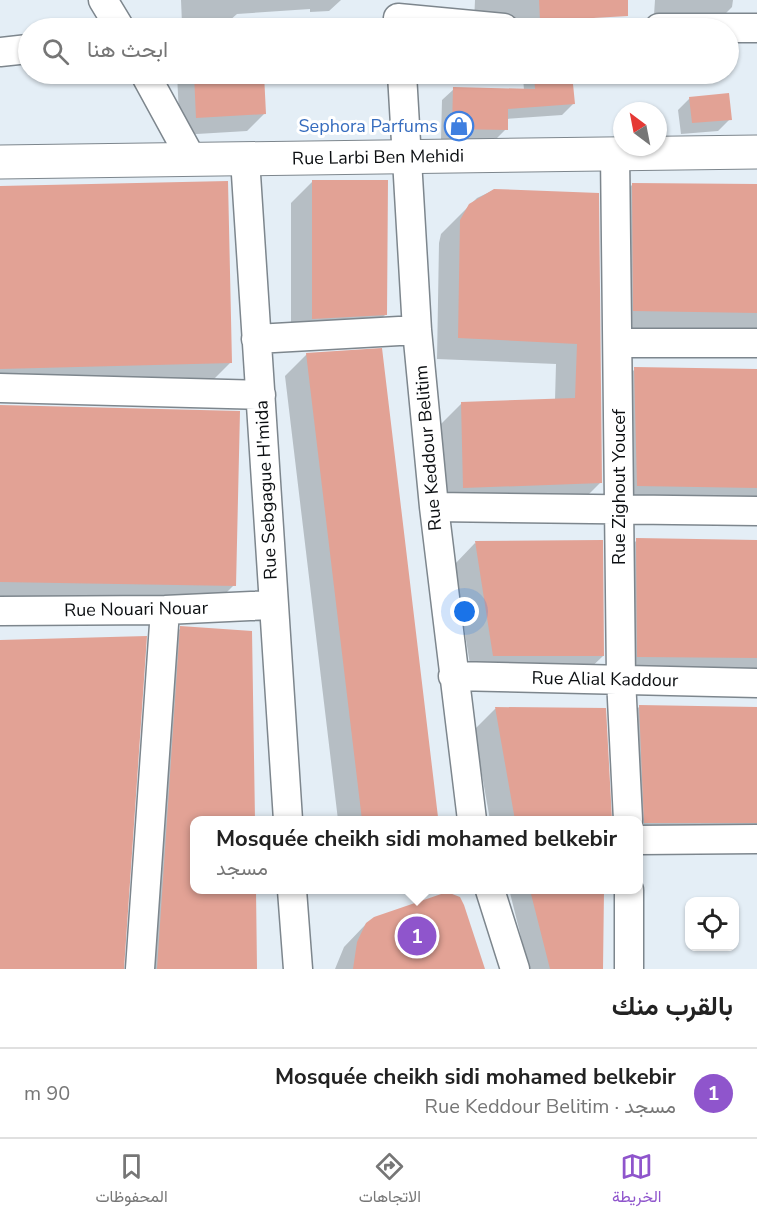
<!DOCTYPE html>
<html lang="ar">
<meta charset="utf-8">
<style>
:root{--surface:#fff;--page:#f6f6f6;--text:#222;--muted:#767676;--line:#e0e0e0;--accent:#8f55cc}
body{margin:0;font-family:"Nunito Sans",Vazirmatn,sans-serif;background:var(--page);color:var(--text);direction:rtl}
.controls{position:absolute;right:18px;bottom:18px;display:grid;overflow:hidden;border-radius:12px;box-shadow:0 2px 4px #0004}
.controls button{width:54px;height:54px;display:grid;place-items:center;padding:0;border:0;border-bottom:2px solid var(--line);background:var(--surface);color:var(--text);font:30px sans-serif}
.compass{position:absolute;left:613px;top:102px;width:54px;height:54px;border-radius:50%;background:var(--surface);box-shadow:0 2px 4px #0004;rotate:328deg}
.you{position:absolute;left:465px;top:612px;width:21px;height:21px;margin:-15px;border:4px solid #fff;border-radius:50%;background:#1a73e8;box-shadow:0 0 0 9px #1a73e833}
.badge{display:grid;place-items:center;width:39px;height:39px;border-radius:50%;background:var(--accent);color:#fff;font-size:20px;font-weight:700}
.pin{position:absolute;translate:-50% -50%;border:3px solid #fff;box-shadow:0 2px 6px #0006}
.popup{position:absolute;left:190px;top:816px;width:453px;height:78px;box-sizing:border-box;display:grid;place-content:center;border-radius:12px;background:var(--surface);filter:drop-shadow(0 2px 4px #0005);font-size:20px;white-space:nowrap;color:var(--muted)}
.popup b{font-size:22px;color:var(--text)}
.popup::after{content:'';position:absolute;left:50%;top:100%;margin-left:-12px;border:12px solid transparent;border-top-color:var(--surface)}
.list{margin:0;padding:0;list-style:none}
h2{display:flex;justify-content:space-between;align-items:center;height:78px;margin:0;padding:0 24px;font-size:26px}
h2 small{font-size:20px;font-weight:400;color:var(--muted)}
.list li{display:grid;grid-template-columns:39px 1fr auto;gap:18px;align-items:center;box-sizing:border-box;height:90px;padding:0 24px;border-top:2px solid var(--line)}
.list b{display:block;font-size:22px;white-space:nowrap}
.list p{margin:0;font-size:20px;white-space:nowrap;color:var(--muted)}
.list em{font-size:20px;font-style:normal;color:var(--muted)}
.icon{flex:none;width:33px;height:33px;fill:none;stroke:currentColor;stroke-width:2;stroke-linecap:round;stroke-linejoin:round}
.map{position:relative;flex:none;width:757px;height:969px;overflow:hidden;direction:ltr}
.search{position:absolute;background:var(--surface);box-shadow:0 2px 4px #0004;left:18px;right:18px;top:18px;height:66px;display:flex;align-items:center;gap:15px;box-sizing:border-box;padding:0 21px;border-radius:33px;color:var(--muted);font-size:22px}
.sheet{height:168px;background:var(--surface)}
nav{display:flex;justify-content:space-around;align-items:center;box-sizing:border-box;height:84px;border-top:2px solid var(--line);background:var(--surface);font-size:16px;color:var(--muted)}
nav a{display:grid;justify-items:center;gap:3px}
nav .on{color:var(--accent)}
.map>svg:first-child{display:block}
.shadow{fill:#0003}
.building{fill:#e2a295}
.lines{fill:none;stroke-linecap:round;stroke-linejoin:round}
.minor-casing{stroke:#7d868d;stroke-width:31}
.tertiary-casing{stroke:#7d868d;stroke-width:35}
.minor{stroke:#fff;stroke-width:28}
.tertiary{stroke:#fff;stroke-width:33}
.labels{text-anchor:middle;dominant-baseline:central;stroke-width:6;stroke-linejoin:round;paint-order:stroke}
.shop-label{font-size:18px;fill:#366cbe;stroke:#fff;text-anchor:end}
.street-label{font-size:18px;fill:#0c0f12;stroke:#fff}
</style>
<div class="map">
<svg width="757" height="969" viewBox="0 0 757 969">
<rect width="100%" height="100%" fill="#e4eef6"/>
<path class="shadow" d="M181,0H341L329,11L310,12V9L237,14L229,21L182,24Z
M475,0H595V17L584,28H501L474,23Z
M655,0H733L732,7L721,18L654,15Z
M177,74H262L264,114L247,131L180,135Z
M525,74H571L573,104L562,115L506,119V129L495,140L441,139L442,100L454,89L524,91L523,76Z
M690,98L730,119L718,131L681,134L678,110Z
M313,181L385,315L364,336L291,340V203Z
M632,185L757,186V334L612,333L611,206Z
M0,188L230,363L208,385L0,390Z
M494,190L597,195L601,482L579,504L442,509L440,425L461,404L555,400L556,364L437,359L439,243L441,234L477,198Z
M307,354L436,817L432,820H338L285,376Z
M635,369L757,370V510L615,508L613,391Z
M0,407L234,585L212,607L0,603Z
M637,540L757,541V679L616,678L615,562Z
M475,543L603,656L581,677H472L454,565Z
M181,628L250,632L253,820H195V890H254L255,969H137L159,650Z
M639,707L757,708V846L639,844L618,729Z
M495,709H604L610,820H490L474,730Z
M513,890H603L601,969H529L510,893Z
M366,924L484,969H335L344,947Z"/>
<path class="building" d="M539,0H628V16L540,21Z
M194,74H264L266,114L196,118Z
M534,74H572L575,104L508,109V130L452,129L453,87L535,89Z
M729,93L732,120L692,123L689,97Z
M312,180H388L387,315L312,319Z
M228,181L232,363L0,369V186Z
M632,183L757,184V313L633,311Z
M494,189L599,193L602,483L463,488L461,402L575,398L577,344L458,338L460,220L469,204Z
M382,348L438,817L411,820H362L306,353Z
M634,367L757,369V488L637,486Z
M0,405L240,411L236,586L0,582Z
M636,538L757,540V658L637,657Z
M603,540L604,656H493L475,541Z
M180,626L252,631L255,820H195V890H256L257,969H157Z
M147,636L124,969H0V640Z
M639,705L757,707V823H644Z
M495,707L606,708L612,820H515Z
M530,890H604L603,969H550Z
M447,892L460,897L464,905L485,969H353L357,942L366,923L374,917Z"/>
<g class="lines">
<g class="minor-casing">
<path id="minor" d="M103,0L120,28
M398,18L504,28
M659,28H757
M0,52L28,49
M145,74L192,160
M402,74L417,330L434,507L472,820
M615,153L621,679L628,820
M245,159L288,820
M256,339L417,330
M619,343H757
M0,388L261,395
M434,507L757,511
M0,611L165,610L272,605
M453,676L757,683
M639,840L757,839
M292,890L298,969
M490,890L515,969
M629,890V969
M140,969L165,610"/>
</g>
<g class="tertiary-casing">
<path id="tertiary" d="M0,162L757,152"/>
</g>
<use href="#minor" class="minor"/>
<use href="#tertiary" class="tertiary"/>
</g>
<defs>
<g id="shop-ring" transform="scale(1.5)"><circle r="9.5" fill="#fff" stroke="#3f7fe0" stroke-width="1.5"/><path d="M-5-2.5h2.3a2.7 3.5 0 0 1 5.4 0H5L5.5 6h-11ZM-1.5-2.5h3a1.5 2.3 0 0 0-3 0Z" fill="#3f7fe0"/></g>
</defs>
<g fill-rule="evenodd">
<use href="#shop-ring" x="459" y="126"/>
</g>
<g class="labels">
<g class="shop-label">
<text x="438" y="126">Sephora Parfums</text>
</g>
<g class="street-label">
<text transform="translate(378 157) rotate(-1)">Rue Larbi Ben Mehidi</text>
<text transform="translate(428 448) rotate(-95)">Rue Keddour Belitim</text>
<text transform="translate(619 487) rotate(-90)">Rue Zighout Youcef</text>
<text transform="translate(266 490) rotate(-93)">Rue Sebgague H'mida</text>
<text transform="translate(136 609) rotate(-1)">Rue Nouari Nouar</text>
<text transform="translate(605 679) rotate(1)">Rue Alial Kaddour</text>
</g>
</g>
</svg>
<div class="controls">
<button><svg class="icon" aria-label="locate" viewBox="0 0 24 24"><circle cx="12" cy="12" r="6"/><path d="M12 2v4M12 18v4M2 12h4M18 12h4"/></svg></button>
</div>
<svg class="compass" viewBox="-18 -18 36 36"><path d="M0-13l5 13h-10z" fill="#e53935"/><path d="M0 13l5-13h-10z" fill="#767676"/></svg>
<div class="you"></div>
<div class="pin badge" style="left:417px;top:936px">1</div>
<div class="popup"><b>Mosquée cheikh sidi mohamed belkebir</b>مسجد</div>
<div class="search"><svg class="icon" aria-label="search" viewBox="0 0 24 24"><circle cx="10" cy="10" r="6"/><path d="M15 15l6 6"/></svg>ابحث هنا</div>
</div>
<section class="sheet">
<h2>بالقرب منك<small></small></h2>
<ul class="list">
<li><span class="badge">1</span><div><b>Mosquée cheikh sidi mohamed belkebir</b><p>مسجد · Rue Keddour Belitim</p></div><em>90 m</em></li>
</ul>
</section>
<nav>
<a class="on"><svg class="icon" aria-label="map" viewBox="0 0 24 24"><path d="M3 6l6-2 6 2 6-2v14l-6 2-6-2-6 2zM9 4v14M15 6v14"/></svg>الخريطة</a>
<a><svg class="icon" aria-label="directions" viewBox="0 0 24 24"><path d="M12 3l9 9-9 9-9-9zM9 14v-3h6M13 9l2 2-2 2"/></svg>الاتجاهات</a>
<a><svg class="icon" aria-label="saved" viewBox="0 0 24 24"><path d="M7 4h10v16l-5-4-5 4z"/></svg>المحفوظات</a>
</nav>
